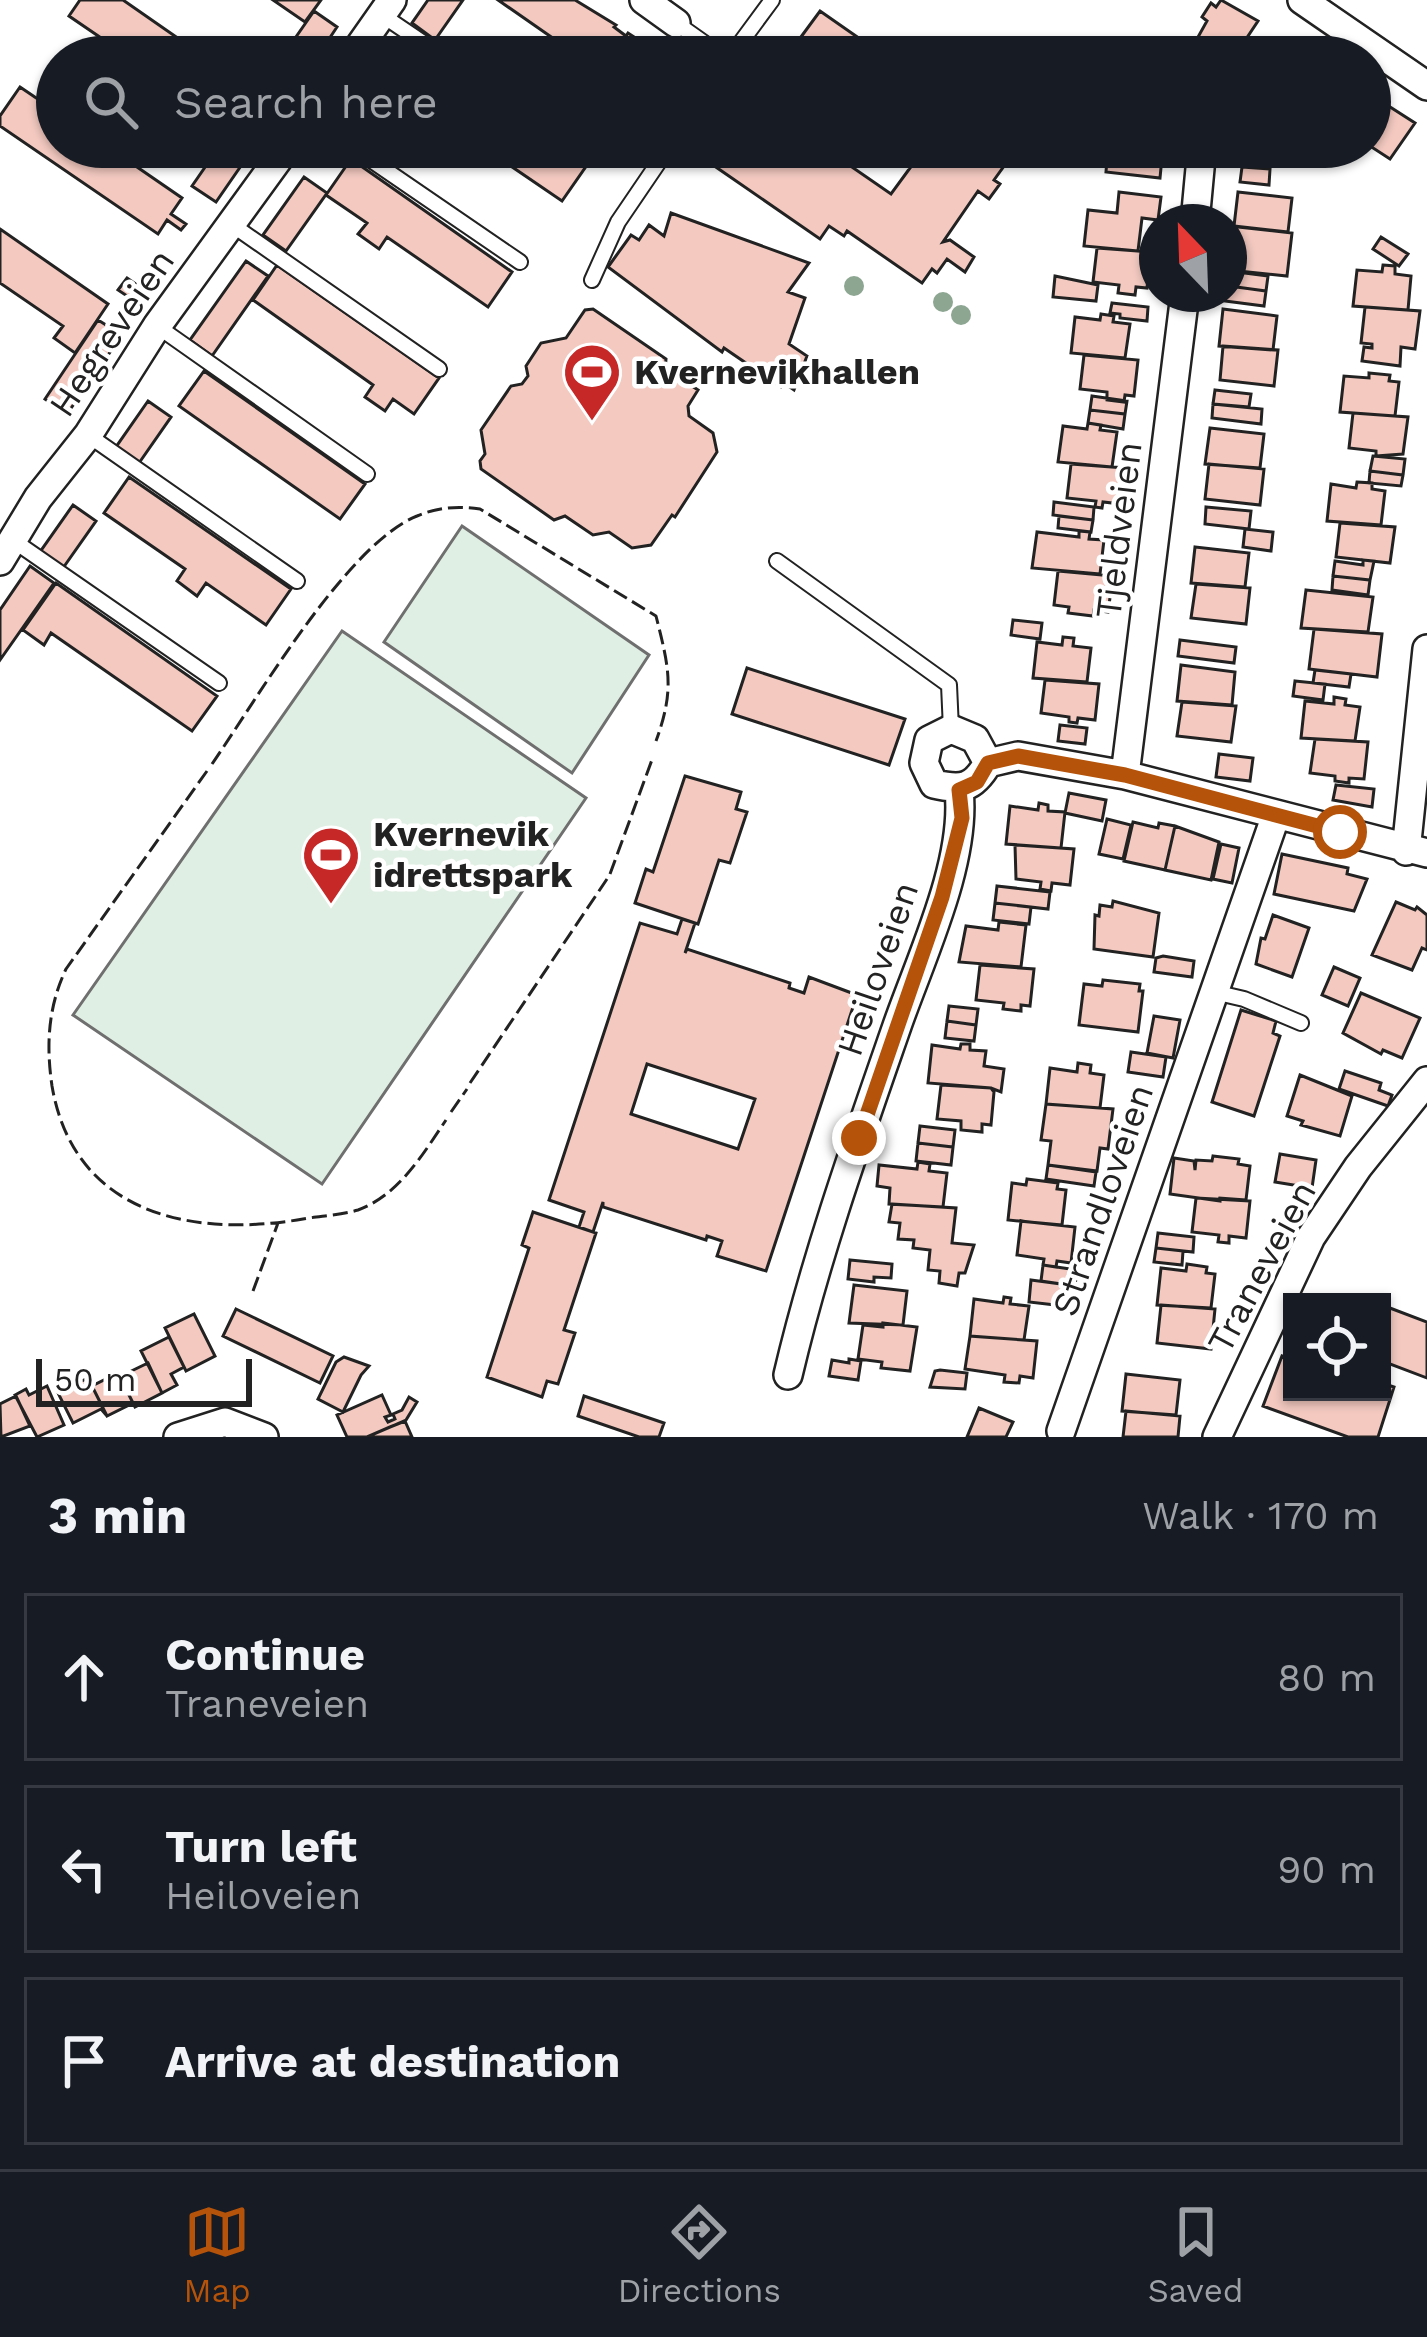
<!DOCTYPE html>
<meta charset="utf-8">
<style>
:root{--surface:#171b24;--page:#20242c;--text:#f1f3f6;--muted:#9ea1a6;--line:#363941;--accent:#b45309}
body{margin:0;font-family:"Work Sans",sans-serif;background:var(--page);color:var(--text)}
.controls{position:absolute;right:36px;bottom:36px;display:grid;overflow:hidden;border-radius:0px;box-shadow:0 3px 9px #0004}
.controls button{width:108px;height:108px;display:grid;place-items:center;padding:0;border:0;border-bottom:3px solid var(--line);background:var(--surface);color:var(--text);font:60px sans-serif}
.compass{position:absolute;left:1139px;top:204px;width:108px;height:108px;border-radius:50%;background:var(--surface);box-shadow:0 3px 9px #0004;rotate:337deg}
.scale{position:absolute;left:36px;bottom:30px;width:216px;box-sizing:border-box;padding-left:12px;border:6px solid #222;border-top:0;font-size:33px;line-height:42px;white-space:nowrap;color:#222;-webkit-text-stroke:9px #fff;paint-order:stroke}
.stop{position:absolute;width:36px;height:36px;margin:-27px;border:9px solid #b45309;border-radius:50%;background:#fff}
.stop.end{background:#b45309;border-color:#fff;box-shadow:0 3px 12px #0008}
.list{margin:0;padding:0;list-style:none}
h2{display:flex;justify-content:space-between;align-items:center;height:156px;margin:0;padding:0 48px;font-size:51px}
h2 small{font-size:39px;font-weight:400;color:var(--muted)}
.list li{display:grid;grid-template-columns:78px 1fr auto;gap:36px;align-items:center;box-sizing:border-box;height:168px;margin:0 24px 24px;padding:0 24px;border:3px solid var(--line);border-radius:0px}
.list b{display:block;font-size:45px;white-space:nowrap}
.list p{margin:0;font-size:39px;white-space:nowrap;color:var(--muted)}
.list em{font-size:39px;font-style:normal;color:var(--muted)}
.icon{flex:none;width:66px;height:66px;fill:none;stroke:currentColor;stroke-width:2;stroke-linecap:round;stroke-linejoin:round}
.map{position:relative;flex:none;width:1427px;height:1437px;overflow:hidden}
.search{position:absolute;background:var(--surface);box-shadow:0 3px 9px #0004;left:36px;right:36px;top:36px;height:132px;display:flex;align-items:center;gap:30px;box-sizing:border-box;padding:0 42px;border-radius:66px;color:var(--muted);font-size:45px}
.sheet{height:732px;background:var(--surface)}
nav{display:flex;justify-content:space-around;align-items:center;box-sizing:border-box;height:168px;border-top:3px solid var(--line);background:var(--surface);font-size:33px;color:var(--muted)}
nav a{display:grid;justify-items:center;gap:6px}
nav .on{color:var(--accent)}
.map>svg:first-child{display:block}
.green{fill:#e0efe3;stroke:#6f6f6f;stroke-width:3}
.building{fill:#f3c9c0;stroke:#222;stroke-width:3;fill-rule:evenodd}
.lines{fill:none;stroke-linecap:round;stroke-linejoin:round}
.lane-casing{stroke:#222;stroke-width:18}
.street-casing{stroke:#222;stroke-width:32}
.lane{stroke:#fff;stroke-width:14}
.street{stroke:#fff;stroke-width:27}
.fence{stroke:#222;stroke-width:3;stroke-dasharray:15 6;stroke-linecap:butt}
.tree{fill:#8da692}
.route{stroke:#b45309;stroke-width:15}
.labels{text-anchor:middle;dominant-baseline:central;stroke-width:9;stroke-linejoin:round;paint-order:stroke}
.street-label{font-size:36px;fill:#222;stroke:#fff}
.poi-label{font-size:36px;font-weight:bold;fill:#222;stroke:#fff;text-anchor:start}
</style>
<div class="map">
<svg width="1427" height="1437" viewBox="0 0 1427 1437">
<rect width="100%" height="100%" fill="#fff"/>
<path class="green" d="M462,526L649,655L572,773L384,642Z
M342,631L586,798L322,1184L73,1015Z"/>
<path class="building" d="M80,0H123L205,57H129L69,16Z
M273,0H321L305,22Z
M428,0H463L435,40L412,23Z
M498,0H575L616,25L614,27L626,36L628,33L637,39L635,42L655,52L656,57H580Z
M1221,0L1258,21L1234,57L1220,53L1209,57L1193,46L1207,21L1202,17L1211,3L1216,7Z
M314,11L337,27L317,57H282Z
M820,11L886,57H767L773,47L782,53L792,38L798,41Z
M20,87L57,112V147H108L182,198L171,214L186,224L181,230L167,220L158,234L0,126V116Z
M1387,105L1415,123L1390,159L1370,146V129Z
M219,147H254L216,202L192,186Z
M483,147H561L581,158L579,161L587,165L562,201Z
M725,147H823L891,194L910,168L880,147H977L1004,166L994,180L1000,184L989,199L978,191L943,242L950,240L974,257L965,272L947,259L937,273L932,269L922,283L847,231L844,236L829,226L820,239L713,165Z
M1108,147H1163L1160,178L1106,172Z
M351,159L512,272L488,307L387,237L379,249L358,234L367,223L326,195Z
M1242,167L1270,169L1269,185L1240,182Z
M304,177L327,193L286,251L263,235Z
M1119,192L1161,197L1158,220L1142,218L1138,251L1084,246L1088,210L1117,213Z
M1238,192L1292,198L1288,232L1234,226Z
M671,213L809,263L788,292L805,298L789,344L807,356L794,390L784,383L781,387L724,348L722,352L608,267L631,235L639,240L649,225L664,236Z
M1229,226L1292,233L1287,276L1229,270Z
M0,229L108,304L75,353L54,338L63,326L0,283Z
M1381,237L1408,254L1399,266L1373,249Z
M1097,248L1151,252L1147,288L1136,287L1135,295L1118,293L1119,285L1093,282Z
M246,261L268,276L212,356L190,340Z
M277,265L439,378L414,414L393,399L385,411L365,397L373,385L253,300Z
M1383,265L1395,266V274L1411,276L1408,310L1353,306L1357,270L1382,272Z
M1229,271L1268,276L1266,291L1229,286Z
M1055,276L1098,285L1096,301L1053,297Z
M127,278L150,294L142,306L118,290Z
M1229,286L1266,291L1264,306L1225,301Z
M1112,303L1148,307L1147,321L1120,318V314L1110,313Z
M1365,307L1420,311L1415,349L1401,347L1400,366L1362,361L1364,347L1372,348V344L1361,343Z
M593,309L666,359L665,371H685L680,378L698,390L688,406L689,416L713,433L717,452L675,517L672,515L651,545L632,548L609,532L593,535L565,516L554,520L481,469L480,461L485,454L481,430L511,386L522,384L528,376L526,366L541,343L566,338L585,310Z
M1223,309L1277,316L1273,350L1219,346Z
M1101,314L1114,316L1113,322L1130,324L1125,358L1071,353L1075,317L1100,320Z
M98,320L122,335L67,414L45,399Z
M1223,346L1278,350L1274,386L1220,380Z
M1084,355L1138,360L1134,396L1125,395L1124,402L1107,400V392L1080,389Z
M204,371L365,484L340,519L179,406Z
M1369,373L1390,375L1389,381L1399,382L1395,416L1340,412L1344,376L1369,378Z
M1215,390L1251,394L1249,407L1213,404Z
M1092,396L1127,401L1125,414L1090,410Z
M148,401L171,417L139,463L116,447Z
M1213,404L1262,409L1261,424L1212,418Z
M1090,410L1125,414L1123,429L1088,423Z
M1353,413L1408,417L1403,454L1376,456V451L1349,448Z
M1088,423L1101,425L1100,430L1117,432L1112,467L1058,462L1063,426L1087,429Z
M1210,428L1264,434L1260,468L1205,464Z
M1373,456L1405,459L1403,475L1370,471Z
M1071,464L1125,468L1121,504L1103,502L1102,508L1095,507L1096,501L1067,498Z
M1209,464L1264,469L1260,505L1205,499Z
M1370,471L1403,475L1401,486L1369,483Z
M129,477L291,589L266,625L206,583L197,596L177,581L185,569L104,513Z
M1357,482L1372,483V489L1385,491L1381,525L1327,521L1331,484L1356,488Z
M1054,502L1094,507L1093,520L1053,515Z
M73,505L96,521L63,568L40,552Z
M1206,507L1251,511L1249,529L1205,524Z
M1059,516L1093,520L1091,532L1058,528Z
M1340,523L1395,527L1390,563L1336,557Z
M1245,529L1273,532L1271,551L1243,547Z
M1079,531L1090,532L1089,539L1104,540L1100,574L1032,568L1037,532L1079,537Z
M1195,547L1249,553L1245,587L1191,583Z
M1363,560L1374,561L1370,580L1333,576L1335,561L1363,565Z
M30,566L54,583L0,660V610Z
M1058,571L1113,576L1108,612L1094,610L1093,616L1068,613L1069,607L1054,605Z
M1333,576L1370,580L1368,595L1332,590Z
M56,583L217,696L192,731L51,633L44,645L23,630Z
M1196,584L1250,588L1246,624L1191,618Z
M1306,590L1373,597L1368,632L1301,628Z
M1013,620L1042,623L1040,639L1011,635Z
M1314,629L1382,634L1377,677L1309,669Z
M1063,637L1074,638L1073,646L1091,648L1087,682L1033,678L1037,642L1062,645Z
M1180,640L1236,647L1234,663L1178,656Z
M1181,665L1235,672L1232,705L1177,701Z
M747,668L905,719L889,765L732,714Z
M1315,670L1351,674L1349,687L1313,683Z
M1045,680L1099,684L1095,720L1078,718L1077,723L1069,722V717L1041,713Z
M1295,681L1325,684L1323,700L1293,696Z
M1334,697L1346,699L1345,705L1360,707L1355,741L1301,738L1305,701L1334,704Z
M1182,702L1236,706L1231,742L1177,736Z
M1060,725L1087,728L1085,744L1058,741Z
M1315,739L1368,742L1364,779L1349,778V783L1335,781V776L1310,773Z
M1219,754L1253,758L1250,781L1216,777Z
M685,776L741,792L736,809L747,812L730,863L719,860L698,924L635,903L646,869L653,872Z
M1336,785L1374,789L1372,807L1333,800Z
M1069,793L1106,800L1102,821L1065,813Z
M1039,803L1048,805V811L1065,812L1061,848L1006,844L1010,806L1038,810Z
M1107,819L1131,825L1123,859L1099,854Z
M1133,822L1158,828L1159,823L1175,826L1165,870L1124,861Z
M1175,826L1219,842L1211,880L1165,870Z
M1221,844L1239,848L1232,883L1213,879Z
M1015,845L1074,849L1070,885L1052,883L1051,891L1040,889L1041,882L1016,879Z
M1282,854L1348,868L1347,874L1367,879L1354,911L1274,894Z
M997,886L1050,892L1048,909L995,903Z
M1113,901L1159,913L1153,957L1094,949L1095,915L1099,916L1100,905L1112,907Z
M1396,902L1415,910L1417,907L1427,915V950L1422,948L1412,970L1372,955Z
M995,903L1031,907L1029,924L993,920Z
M1273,915L1309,928L1292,977L1256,964L1261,938L1265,939Z
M682,919L695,923L685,953L687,949L790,983L789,988L804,993L809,977L857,995L766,1271L717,1256L722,1241L707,1236L706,1240L603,1207V1202L593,1232L579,1227L584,1212L549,1200L640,923L677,934ZM647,1064L755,1099L738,1149L631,1114Z
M999,922L1026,925L1021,967L959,962L966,926L998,930Z
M1163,956L1194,961L1192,977L1154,972L1156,958Z
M980,965L1034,969L1030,1006L1021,1005V1011L1003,1009L1004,1003L976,1000Z
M1334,967L1360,978L1348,1006L1322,995Z
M1103,980L1140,984L1139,991H1143L1138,1032L1079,1025L1084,984L1102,986Z
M1361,993L1420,1018L1402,1058L1383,1050L1381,1054L1343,1033Z
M949,1006L978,1009L976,1025L947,1021Z
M1241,1010L1276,1021L1273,1033L1280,1036L1254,1116L1212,1102Z
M1154,1016L1180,1020L1173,1058L1147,1053Z
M947,1021L976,1025L974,1041L945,1038Z
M961,1044H970V1050L986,1051L984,1066L1004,1069L1001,1092L991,1088L928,1083L932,1045L960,1049Z
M1131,1052L1166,1057L1163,1077L1128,1072Z
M1078,1063L1091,1065L1090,1073L1104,1075L1100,1108L1046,1104L1050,1068L1077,1072Z
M1345,1071L1381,1083L1379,1090L1392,1095L1388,1106L1339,1089Z
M1300,1075L1352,1096L1340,1136L1301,1125L1303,1121L1287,1116Z
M941,1085L991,1088L994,1092L991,1125L982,1124V1132L961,1130V1121L937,1119Z
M1046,1104L1113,1109L1108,1149L1100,1148L1097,1171L1048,1165L1051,1141L1041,1140Z
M920,1126L955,1130L953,1147L918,1143Z
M918,1143L953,1147L951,1165L916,1161Z
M1280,1154L1316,1160L1312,1188L1275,1182Z
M1213,1156L1239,1159L1238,1164L1250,1166L1246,1200L1220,1198V1201L1170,1194L1174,1158L1194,1161L1195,1170L1196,1160L1212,1161Z
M918,1162L930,1164L929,1171L947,1173L943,1207L889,1204L890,1188L877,1186L879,1165L917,1169Z
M1048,1165L1096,1172L1094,1186L1046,1179Z
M1027,1179L1058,1183L1057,1189L1066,1190L1062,1225L1008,1220L1012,1183L1026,1185Z
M1196,1198L1250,1201L1246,1238L1229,1236V1243L1218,1242L1219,1235L1192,1232Z
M892,1204L956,1208L952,1243L974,1245L965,1273H959L957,1286L939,1283L940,1271L928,1270L930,1250L913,1248L914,1240L898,1239L900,1223L889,1222Z
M533,1212L596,1233L564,1330L575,1333L558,1384L547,1381L542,1397L487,1377L529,1248L522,1245Z
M1021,1221L1075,1227L1071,1263L1057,1261L1056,1267L1043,1265L1044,1259L1017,1255Z
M1158,1233L1194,1237L1193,1252L1156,1248Z
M1156,1248L1183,1251L1182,1265L1154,1262Z
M850,1260L892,1264L891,1278L874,1277V1282L848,1279Z
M1187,1264L1207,1267L1206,1273L1215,1274L1211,1308L1157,1305L1161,1268L1186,1271Z
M1043,1265L1077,1270L1075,1286L1041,1281Z
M1031,1280L1076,1286L1073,1307L1029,1302Z
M854,1285L907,1291L903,1325L849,1323Z
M1004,1297L1011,1298L1010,1304L1029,1306L1024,1340L970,1336L974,1299L1003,1303Z
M1161,1305L1215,1309L1211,1349L1157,1343Z
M1382,1305L1427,1322V1378L1382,1361Z
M236,1309L333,1356L320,1383L223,1336Z
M194,1314L215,1356L186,1371L165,1328Z
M883,1323L917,1327L910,1371L881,1368L882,1362L858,1359L863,1325L883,1327Z
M970,1336L1037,1341L1033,1378L1020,1376L1019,1383L1004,1382L1005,1375L965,1369Z
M169,1337L184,1367L171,1374L177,1385L162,1393L141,1351Z
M1282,1356L1292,1360V1392H1382V1383L1394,1387L1378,1437H1348L1263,1406Z
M344,1357L369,1366L361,1375L343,1412L318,1399L336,1362Z
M849,1359L861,1361L858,1380L829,1376L832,1360L849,1363Z
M148,1363L162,1393L135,1407L118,1373L121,1376Z
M940,1370L967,1373L965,1389L930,1387L935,1371Z
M118,1373L133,1403L107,1416L92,1386Z
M1126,1374L1180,1380L1176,1415L1122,1411Z
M88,1378L107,1416L101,1409L73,1423L58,1393Z
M47,1386L64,1425L37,1437L15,1395L26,1389L29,1395Z
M382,1395L391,1415L385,1417L388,1422L395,1419L393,1414L402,1410L409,1397L417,1402L406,1420L367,1437H347L337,1415Z
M16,1396L30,1426L1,1437L0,1404Z
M584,1396L664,1423L659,1437H639L578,1416Z
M979,1408L1013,1422L1006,1437H967Z
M1126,1411L1180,1416L1178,1437H1123Z
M405,1421L412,1437H367L390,1427Z"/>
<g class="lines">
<g class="lane-casing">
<path id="lane" d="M382,15L444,57
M676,23L724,57
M730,57L772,0
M352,147L520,262
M574,147L588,157
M231,224L439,369
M592,280L618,222L669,147
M157,326L367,474
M88,435L297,581
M14,541L219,683
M777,561L949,685L951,729
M1214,992L1244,999L1301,1023"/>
</g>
<g class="street-casing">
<path id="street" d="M644,0L676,23
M1302,0L1427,86
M352,57L392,0
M1195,222L1202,147
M0,561L38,498L88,435L157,326L287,147
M951,729L975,739L988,763C973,789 962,790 934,784L924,763L929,740Z
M988,763L1018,756L1125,775L1427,853
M1125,775L1185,294
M1406,851L1427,649
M788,1375C816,1256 857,1141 897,1026C921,957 967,862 959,790
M1061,1431L1276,815
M178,1437L225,1422L264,1437
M1217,1437L1311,1237L1358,1167L1427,1081"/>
</g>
<use href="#lane" class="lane"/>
<use href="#street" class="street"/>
<path class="fence" d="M212,764C257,699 347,544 417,516C438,507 458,506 480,509L656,616C669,668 675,689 656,741
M207,771L66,969C48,1007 46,1045 52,1086C74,1215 193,1238 303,1219C320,1216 341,1215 358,1210C399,1195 423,1154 446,1120
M610,874L653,757
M470,1083L607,879
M451,1112L467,1089
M253,1291L278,1223"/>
</g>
<g class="tree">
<circle cx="854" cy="286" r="10"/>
<circle cx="943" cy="302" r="10"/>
<circle cx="961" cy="315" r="10"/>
</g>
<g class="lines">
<path class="route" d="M859,1138L942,897L962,818L959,790L977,782L988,763L1018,756L1125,775L1340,832"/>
</g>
<defs>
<g id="stadium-pin" transform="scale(3)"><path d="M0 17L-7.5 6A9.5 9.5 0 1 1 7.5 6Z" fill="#c62828" stroke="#fff"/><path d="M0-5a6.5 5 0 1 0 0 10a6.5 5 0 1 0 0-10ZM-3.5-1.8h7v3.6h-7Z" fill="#fff"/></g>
</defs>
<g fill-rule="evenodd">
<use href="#stadium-pin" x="592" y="372"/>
<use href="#stadium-pin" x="331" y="855"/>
</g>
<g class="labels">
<g class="street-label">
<text transform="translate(112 333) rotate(-56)">Hegreveien</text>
<text transform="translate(1119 530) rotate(-83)">Tjeldveien</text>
<text transform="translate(878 969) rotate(-71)">Heiloveien</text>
<text transform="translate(1103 1200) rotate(-71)">Strandloveien</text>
<text transform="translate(1262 1267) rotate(-62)">Traneveien</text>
</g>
<g class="poi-label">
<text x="634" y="372">Kvernevikhallen</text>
<text x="373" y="834">Kvernevik<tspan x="373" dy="41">idrettspark</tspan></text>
</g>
</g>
</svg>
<div class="controls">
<button><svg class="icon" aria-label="locate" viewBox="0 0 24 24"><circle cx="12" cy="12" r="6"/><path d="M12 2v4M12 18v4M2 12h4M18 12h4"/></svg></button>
</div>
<svg class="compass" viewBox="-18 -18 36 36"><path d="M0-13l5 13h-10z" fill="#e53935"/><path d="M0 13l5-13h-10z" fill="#9ea1a6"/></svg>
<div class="scale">50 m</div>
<div class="stop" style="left:1340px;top:832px"></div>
<div class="stop end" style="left:859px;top:1138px"></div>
<div class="search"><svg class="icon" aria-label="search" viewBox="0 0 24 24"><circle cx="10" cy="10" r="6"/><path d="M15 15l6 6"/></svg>Search here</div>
</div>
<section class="sheet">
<h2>3 min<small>Walk · 170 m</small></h2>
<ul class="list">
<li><svg class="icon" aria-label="ahead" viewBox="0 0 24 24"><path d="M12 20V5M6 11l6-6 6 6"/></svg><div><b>Continue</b><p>Traneveien</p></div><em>80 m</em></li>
<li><svg class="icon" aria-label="left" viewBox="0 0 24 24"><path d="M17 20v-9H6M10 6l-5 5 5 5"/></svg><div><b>Turn left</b><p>Heiloveien</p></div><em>90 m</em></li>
<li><svg class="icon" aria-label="arrive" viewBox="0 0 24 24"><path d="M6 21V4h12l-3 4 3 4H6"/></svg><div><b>Arrive at destination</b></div></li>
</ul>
</section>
<nav>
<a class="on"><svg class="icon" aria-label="map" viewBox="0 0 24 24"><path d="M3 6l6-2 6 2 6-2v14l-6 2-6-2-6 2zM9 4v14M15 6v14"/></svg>Map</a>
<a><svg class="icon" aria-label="directions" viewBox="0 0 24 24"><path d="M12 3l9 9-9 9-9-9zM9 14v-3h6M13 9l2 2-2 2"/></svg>Directions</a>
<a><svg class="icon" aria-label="saved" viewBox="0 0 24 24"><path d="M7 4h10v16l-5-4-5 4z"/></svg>Saved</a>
</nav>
